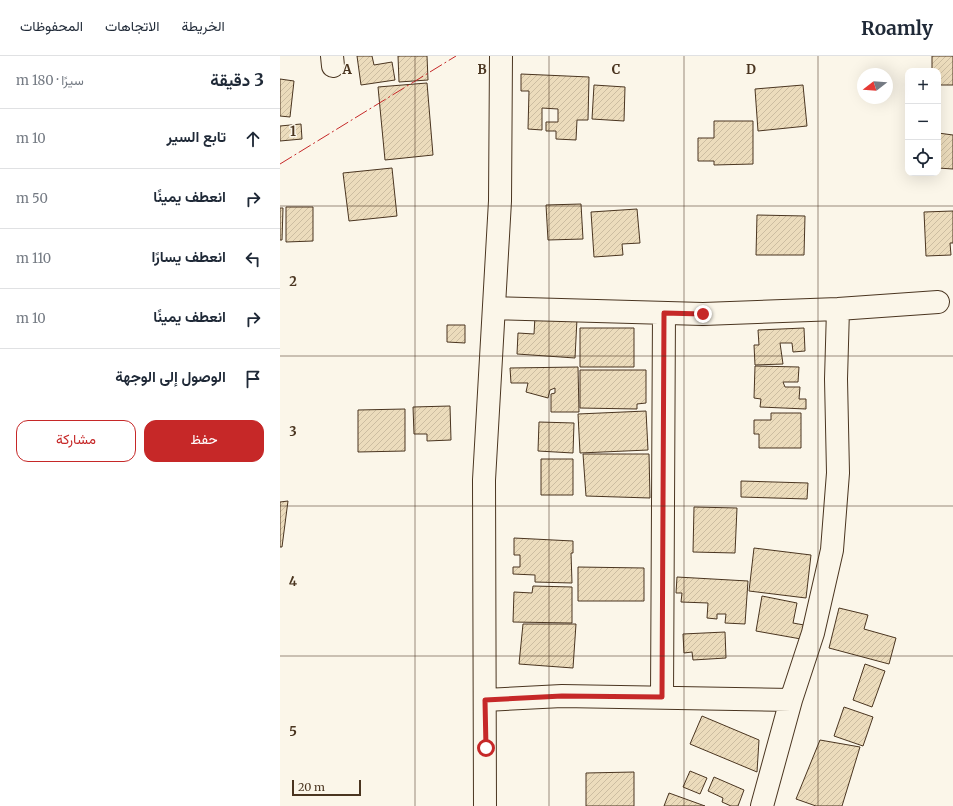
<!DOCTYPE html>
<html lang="ar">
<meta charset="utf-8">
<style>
:root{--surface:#fff;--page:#f2f2f3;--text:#1f2937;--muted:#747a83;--line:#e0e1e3;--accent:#c62828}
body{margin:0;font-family:Merriweather,Vazirmatn,serif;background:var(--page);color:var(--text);direction:rtl}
.controls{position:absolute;right:12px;top:12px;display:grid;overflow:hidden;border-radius:8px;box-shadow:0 4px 16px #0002}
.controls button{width:36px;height:36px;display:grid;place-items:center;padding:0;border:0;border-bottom:1px solid var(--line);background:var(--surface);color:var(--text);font:20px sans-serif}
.compass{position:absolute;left:577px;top:12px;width:36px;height:36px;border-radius:50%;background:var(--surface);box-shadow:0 4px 16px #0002;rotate:253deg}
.scale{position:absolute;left:12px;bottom:10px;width:69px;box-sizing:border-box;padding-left:4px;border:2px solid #4a3520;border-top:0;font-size:11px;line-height:14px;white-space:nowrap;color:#4a3520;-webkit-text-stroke:3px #fbf6e9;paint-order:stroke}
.stop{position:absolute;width:12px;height:12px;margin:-9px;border:3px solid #c62828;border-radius:50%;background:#fff}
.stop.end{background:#c62828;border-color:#fff;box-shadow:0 1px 4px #0008}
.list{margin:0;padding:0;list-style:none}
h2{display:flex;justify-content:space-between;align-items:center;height:52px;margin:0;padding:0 16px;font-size:17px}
h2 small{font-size:13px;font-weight:400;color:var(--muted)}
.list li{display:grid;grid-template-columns:26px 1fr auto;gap:12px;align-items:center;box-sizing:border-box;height:60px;padding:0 16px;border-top:1px solid var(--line)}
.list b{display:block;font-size:15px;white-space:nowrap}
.list em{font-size:13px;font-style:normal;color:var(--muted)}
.actions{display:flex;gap:8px;padding:12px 16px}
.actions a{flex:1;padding:9px 0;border:1px solid var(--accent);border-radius:12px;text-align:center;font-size:14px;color:var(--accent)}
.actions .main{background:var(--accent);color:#fff}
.icon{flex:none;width:22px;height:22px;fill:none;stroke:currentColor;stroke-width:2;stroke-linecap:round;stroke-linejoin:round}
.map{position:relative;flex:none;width:673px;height:750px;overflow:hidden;direction:ltr}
header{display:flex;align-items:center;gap:24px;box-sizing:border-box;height:56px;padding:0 20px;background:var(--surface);border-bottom:1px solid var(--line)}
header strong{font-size:19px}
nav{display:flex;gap:22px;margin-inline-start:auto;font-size:14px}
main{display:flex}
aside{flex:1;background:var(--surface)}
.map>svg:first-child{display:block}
.building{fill:url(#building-hatch);stroke:#4a3520}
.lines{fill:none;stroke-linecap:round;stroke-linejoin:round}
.minor-casing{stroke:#4a3520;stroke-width:24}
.minor{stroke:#fbf6e9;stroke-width:22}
.power{stroke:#c62828;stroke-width:1;stroke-dasharray:14 3 2 3;stroke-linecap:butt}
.route{stroke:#c62828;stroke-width:5}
.grid{fill:none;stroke:#4a3520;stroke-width:1;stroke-opacity:0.55}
.grid-label{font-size:13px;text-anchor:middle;font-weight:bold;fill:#4a3520;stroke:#fbf6e9;stroke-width:3;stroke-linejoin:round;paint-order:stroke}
</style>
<header>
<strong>Roamly</strong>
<nav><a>الخريطة</a><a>الاتجاهات</a><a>المحفوظات</a></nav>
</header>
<main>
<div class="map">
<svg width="673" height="750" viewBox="0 0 673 750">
<defs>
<pattern id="building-hatch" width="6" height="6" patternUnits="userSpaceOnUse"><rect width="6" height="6" fill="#ecdcbc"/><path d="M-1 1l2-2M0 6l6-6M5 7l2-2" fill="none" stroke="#ccbda1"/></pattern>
</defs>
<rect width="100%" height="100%" fill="#fbf6e9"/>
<path class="building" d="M77,0H92L94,9L112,6L115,24L81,29Z
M118,0H147L148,24L119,26Z
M652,0H673V29H658V15H652Z
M241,18L309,21L308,64H297L296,84L276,83V75H266V66H278V53L262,52V74L248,73L249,35H241Z
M0,23L14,25L10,61L0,60Z
M147,27L153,99L105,104L98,31Z
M314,29L345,31L344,65L312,63Z
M523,29L527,70L478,75L475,33Z
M434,65H473V108L434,109V105H418V82H434Z
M21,68L22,83L0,85V70Z
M658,77L673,79V113L658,112Z
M112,112L117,160L69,165L63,117Z
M301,148L303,183L268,184L266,149Z
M6,151H33V185L6,186Z
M0,152H3L2,184H0Z
M357,153L360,187L342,188L343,199L314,201L311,156Z
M673,155V187H670L671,199L646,200L644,156Z
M477,159L525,160L524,199H476Z
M255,260L297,263L295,302L237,298L238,277L254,278Z
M167,269H185V287L167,286Z
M300,272H354V311H300Z
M524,272L525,295L513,296L512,287H500L503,308L475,309L474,289H479L478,274Z
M475,310L519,311L518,326H503L505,331H520L519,343H526V353L480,351L481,343L474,342Z
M298,311L299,356H271V338L275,337V332L270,334L268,342L246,336L248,327H231L230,312Z
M300,314H366V347L357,348V353L300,352Z
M170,350L171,384L147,385V378H134L133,351Z
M125,353V395L78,396V354Z
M366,355L368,394L300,397L298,358Z
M491,357H521V392H479V378H474V364H491Z
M259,366L294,367L293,397L258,395Z
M303,398H369L370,442L306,440Z
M261,403H293V439H261Z
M461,425L528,427L527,443L461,441Z
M8,445L2,491H0V446Z
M414,451L457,452L455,497L413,496Z
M234,482L293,485V497H291L292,527L255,526V519L233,518V511H240V499H234Z
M474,492L531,499L526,542L469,535Z
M298,511L364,512V545H298Z
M397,521L468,525L465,568L445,567L446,558H437V563L427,562L428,547L401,546L402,537H396Z
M253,530L292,531V567L233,566L234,536L252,537Z
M482,540L517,547L513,567L524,569L521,583L476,575Z
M559,552L588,559L584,573L616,582L609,608L549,592Z
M243,568H296L293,612L239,608Z
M445,576L446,602L413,604L412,596L404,597L403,578Z
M585,608L605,615L592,651L573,644Z
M564,651L593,661L583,690L554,680Z
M422,660L479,684L477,716L410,688Z
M540,684L580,691L562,750H536L516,743Z
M410,715L427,722L420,738L403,731Z
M354,716V750H306V717Z
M434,721L464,734L458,750H451L442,746L443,742L428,735Z
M389,737L425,750H384Z"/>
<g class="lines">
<g class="minor-casing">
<path id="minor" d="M52,0L53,10
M214,252L423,258L558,253L658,246
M382,641L384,257
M205,644L282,640L511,644
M205,750L204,424L220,145L221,0
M482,750L511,644L533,577L552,494L558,417L556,323L558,253"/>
</g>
<use href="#minor" class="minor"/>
<path class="power" d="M0,108L176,0"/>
</g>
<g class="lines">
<path class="route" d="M206,692L205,644L282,640L382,641L384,257L423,258"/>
</g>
<path class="grid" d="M135,0V750M269,0V750M404,0V750M538,0V750M0,150H673M0,300H673M0,450H673M0,600H673"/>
<g class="grid-label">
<text x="67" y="18">A</text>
<text x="202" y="18">B</text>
<text x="336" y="18">C</text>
<text x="471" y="18">D</text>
<text x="13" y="80">1</text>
<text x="13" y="230">2</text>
<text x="13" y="380">3</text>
<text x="13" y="530">4</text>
<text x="13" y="680">5</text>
</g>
</svg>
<div class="controls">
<button>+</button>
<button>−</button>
<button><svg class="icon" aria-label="locate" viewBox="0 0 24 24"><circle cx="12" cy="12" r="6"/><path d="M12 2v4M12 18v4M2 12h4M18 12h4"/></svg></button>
</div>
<svg class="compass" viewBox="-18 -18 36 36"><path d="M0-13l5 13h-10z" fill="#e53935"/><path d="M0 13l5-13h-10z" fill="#747a83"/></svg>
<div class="scale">20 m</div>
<div class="stop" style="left:206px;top:692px"></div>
<div class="stop end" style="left:423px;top:258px"></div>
</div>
<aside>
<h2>3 دقيقة<small>سيرًا · 180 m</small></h2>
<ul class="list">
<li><svg class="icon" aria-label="ahead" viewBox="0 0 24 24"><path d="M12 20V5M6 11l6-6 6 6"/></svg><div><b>تابع السير</b></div><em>10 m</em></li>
<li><svg class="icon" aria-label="right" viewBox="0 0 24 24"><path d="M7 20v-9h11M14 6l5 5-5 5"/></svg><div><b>انعطف يمينًا</b></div><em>50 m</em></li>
<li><svg class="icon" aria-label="left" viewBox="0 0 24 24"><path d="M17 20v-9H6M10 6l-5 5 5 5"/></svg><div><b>انعطف يسارًا</b></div><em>110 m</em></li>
<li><svg class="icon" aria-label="right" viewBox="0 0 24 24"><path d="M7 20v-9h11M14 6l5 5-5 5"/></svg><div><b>انعطف يمينًا</b></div><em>10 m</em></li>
<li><svg class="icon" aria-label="arrive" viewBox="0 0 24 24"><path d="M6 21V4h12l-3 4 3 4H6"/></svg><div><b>الوصول إلى الوجهة</b></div></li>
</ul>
<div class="actions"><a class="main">حفظ</a><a>مشاركة</a></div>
</aside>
</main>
